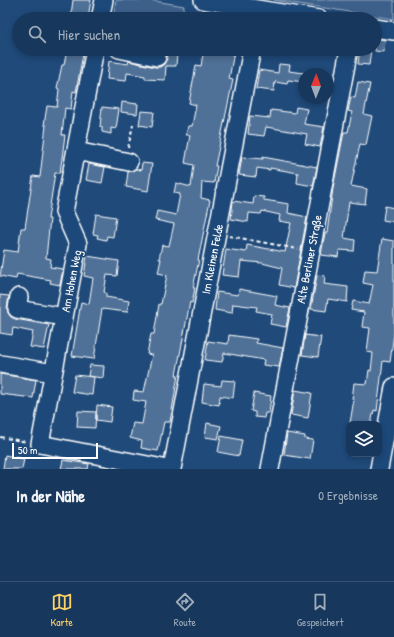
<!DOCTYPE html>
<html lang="de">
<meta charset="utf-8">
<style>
:root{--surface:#17385c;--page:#244365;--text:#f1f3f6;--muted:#9eacbb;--line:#365272;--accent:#ffd166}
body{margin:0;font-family:"Patrick Hand",sans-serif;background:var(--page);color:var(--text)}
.controls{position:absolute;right:12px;bottom:12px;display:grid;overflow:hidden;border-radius:8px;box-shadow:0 2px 6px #0003}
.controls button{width:36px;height:36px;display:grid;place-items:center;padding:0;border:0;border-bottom:1px solid var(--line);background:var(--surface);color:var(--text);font:20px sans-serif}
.compass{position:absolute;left:298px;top:68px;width:36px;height:36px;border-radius:50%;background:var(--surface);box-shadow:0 2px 6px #0003;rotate:1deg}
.scale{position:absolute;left:12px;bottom:10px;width:86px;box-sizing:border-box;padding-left:4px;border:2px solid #fff;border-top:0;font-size:11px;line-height:14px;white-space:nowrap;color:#fff;-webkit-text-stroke:3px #1f4a7a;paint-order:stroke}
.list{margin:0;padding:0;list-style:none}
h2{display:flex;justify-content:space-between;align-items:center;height:52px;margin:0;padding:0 16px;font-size:17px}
h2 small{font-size:13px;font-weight:400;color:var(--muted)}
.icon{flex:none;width:22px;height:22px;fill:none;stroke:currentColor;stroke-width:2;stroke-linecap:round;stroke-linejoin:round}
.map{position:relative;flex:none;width:394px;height:469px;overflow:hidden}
.search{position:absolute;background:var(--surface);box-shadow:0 2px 6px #0003;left:12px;right:12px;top:12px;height:44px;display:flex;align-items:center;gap:10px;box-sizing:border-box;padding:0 14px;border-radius:22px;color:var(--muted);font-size:15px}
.sheet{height:112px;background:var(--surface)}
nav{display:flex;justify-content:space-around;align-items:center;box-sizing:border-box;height:56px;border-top:1px solid var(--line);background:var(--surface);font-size:11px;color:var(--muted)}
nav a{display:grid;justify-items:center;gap:2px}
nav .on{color:var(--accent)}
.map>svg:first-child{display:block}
.green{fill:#3c618b;stroke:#9eb0c5}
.building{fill:#507197;stroke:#fff}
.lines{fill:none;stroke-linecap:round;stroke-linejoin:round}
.minor-casing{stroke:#fff;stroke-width:20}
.path{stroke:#fff;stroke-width:2;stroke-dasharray:4 3;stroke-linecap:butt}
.minor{stroke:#1f4a7a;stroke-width:17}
.labels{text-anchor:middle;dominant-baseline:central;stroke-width:3.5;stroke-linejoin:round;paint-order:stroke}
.street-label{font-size:12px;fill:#fff;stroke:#1f4a7a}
</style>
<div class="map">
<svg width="394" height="469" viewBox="0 0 394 469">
<rect width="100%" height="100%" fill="#1f4a7a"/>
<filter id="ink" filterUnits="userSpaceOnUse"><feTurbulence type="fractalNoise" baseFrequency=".025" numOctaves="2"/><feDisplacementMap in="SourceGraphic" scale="8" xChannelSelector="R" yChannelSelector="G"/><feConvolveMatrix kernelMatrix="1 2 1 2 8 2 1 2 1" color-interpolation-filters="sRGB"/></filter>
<g filter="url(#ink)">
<path class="green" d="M116,0H149L184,6L182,19H113Z
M274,0H394V19Z"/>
<path class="building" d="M73,0H91L88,18L71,15Z
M375,38L385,40L384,52L375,51Z
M67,49H84L76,92L73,91L71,109L65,108L62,135H65L60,173H55L48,219H50L46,258L51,259L50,267L63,269L60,285L50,283L51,280L17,274L16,279L0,276L4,250L18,252L21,228H25L33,176L40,177L46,125H44L47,106L57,107L59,89L57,88L62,65H64Z
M204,49H221L234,52L229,79L233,80L215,166H217L214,183L202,182L201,198L210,200L198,260H199L193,288H195L192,303L190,302L176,375H178L170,422H164L158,451L141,448L142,441L130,438L133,423L142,424L146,402L133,400L134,391L144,392L152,355L147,354L151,334H154L159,304H161L167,275L158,273L161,259H159L162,245L169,246L174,224L155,220L157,211L176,215L180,194L174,193L176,183L191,187L194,165L185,163L190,135H186L188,126H192L196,105L189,103L196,65L201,66Z
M360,49H371L369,65L358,64Z
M166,53H177L176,66H166L165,80L145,79V76L127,73L126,81L107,79L109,61L128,64L129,61L155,67H160L164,64L167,59Z
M279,64L290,65L289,71L304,73V82L288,80L287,84L275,82L274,91L256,89L259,70L278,73Z
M358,82L370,84L364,114L372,116L366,145L360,144L351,186L367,189L365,204L349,202L344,238L355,240L354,251L339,250L338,257L321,255L325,233H327L333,188L344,132H348L352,112L348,111L351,97L355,98Z
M122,102L138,104L137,114L121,112Z
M102,107L119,109L116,129L111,128V134L102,132V127H100Z
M296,107L307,109L304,124L324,127L320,147L305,144L307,134L278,129L266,127L264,136L248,134L250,116L270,118L271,110L295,113Z
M141,111L154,112L152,127L139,125Z
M242,157L263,159V157L317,167L313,186L297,183L298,173L270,168V170L257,168L256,177L239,175Z
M142,163L152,164L148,191L126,187L128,172L136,169L141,170Z
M89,164L105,167L102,183L86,180Z
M254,196L264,197V200L289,204L288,213L307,217L294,288L279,285L282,268L262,263L241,261L239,277L222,275L226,249L246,252L247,245L285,252L291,223L279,221L280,215L262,211L261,214L249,213L248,222L231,219L233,201L253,204Z
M385,206L394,208V222L383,220Z
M96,214L116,217L113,237L107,236L106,240L97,238L98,235L93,234Z
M382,239L394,241V333L390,362L383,361L377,411L374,410L371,424H357L350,423L354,399H352L354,383L367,384L369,370L371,371L373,353L367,352L370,328L362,327L364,312L351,310L353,301L369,304L373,285L363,283L365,270L377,271Z
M87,256L119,261L117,276L107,275L104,292L106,293V297L129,301L127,312L102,309L94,359L72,356L81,302L89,304L93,278L84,276Z
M317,275L325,276L324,284L348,287L347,302L328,299L326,311L311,309Z
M239,289L277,296L275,305L290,308L286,327L270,324L272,314L256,311L257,307L233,304L232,313L215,310L217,292L238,295Z
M0,295L9,296L7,308L8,313L11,317L15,319L49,325L44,349L30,347L33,332L13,328L12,335L0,333Z
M229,335L257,339L256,343L283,348L279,367L263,365L264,360L224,353L222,362L205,360L208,341L228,344Z
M305,335L321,337L318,357L302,355Z
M90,365L104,366L103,378L88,376Z
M0,374L36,380L33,398L0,394Z
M75,375L94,377L92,395L72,392Z
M222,380L235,381L233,398L220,396L219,405L202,402L204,384L221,386Z
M295,390L312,393L308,418L291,415Z
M254,393L271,396L269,413H265L264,418L255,417V412L251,411Z
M97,405L112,407L110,422L96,420Z
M78,411L96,412L95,428L77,427Z
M207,423L221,426L218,439L205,437Z
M287,433L305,436V439L313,440L310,459L284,455Z
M221,436L242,440L239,456L218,452Z
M5,455L24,459L22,469H3Z
M63,460L89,464L88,469H61Z"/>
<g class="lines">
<g class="minor-casing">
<path id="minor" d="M203,0L319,19
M100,19L104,0
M375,28L394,31
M95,49L64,212L78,244L40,444L168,469
M119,49L157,57
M76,151L129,162
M19,297L17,309L64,317
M1,364L53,373
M172,469L252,49
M270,469L349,49
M379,469L394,387"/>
</g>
<path class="path" d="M128,148L133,125
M229,236L298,249
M0,437L27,442"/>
<use href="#minor" class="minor"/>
</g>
</g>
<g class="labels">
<g class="street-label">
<text transform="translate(212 259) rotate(-79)">Im Kleinen Felde</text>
<text transform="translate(309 259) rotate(-79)">Alte Berliner Straße</text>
<text transform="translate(71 281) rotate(-79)">Am Hohen Weg</text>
</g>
</g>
</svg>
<div class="controls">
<button><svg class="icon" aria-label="layers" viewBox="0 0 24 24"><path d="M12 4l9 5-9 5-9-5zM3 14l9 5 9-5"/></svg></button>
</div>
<svg class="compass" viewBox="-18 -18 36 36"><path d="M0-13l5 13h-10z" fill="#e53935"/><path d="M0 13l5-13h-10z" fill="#9eacbb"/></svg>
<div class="scale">50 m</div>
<div class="search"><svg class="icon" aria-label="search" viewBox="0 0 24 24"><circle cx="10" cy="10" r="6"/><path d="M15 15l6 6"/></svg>Hier suchen</div>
</div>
<section class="sheet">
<h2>In der Nähe<small>0 Ergebnisse</small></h2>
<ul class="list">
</ul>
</section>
<nav>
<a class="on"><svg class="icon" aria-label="map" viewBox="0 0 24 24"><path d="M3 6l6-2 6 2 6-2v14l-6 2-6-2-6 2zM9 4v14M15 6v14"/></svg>Karte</a>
<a><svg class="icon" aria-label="directions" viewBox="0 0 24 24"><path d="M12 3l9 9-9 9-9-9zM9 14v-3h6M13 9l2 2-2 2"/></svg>Route</a>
<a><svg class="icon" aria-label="saved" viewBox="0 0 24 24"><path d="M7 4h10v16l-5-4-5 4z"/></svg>Gespeichert</a>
</nav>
